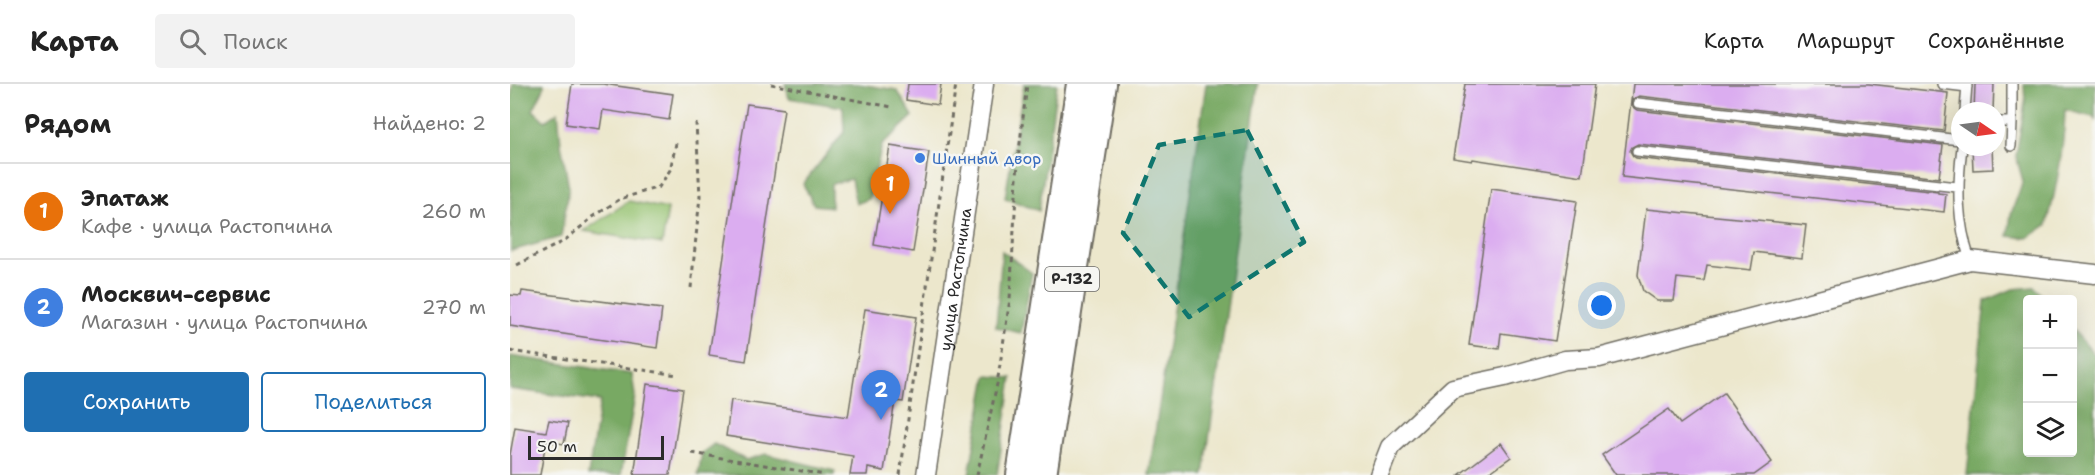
<!DOCTYPE html>
<html lang="ru">
<meta charset="utf-8">
<style>
:root{--surface:#fff;--page:#f2f2f2;--text:#222;--muted:#767676;--line:#e0e0e0;--accent:#1f6fb2}
body{margin:0;font-family:"Shantell Sans",sans-serif;background:var(--page);color:var(--text)}
.controls{position:absolute;right:18px;bottom:18px;display:grid;overflow:hidden;border-radius:6px;box-shadow:0 6px 24px #0002}
.controls button{width:54px;height:54px;display:grid;place-items:center;padding:0;border:0;border-bottom:2px solid var(--line);background:var(--surface);color:var(--text);font:30px sans-serif}
.compass{position:absolute;left:1441px;top:18px;width:54px;height:54px;border-radius:50%;background:var(--surface);box-shadow:0 6px 24px #0002;rotate:103deg}
.scale{position:absolute;left:18px;bottom:15px;width:136px;box-sizing:border-box;padding-left:6px;border:3px solid #2b2b2b;border-top:0;font-size:16px;line-height:21px;white-space:nowrap;color:#2b2b2b;-webkit-text-stroke:4px #f6f6f2;paint-order:stroke}
.you{position:absolute;left:1092px;top:222px;width:21px;height:21px;margin:-15px;border:4px solid #fff;border-radius:50%;background:#1a73e8;box-shadow:0 0 0 9px #1a73e833}
.badge{display:grid;place-items:center;width:39px;height:39px;border-radius:50%;background:var(--accent);color:#fff;font-size:20px;font-weight:700}
.pin{position:absolute;translate:-50% -50px;filter:drop-shadow(0 2px 3px #0008)}
.pin::after{content:'';position:absolute;top:32px;width:21px;height:18px;background:inherit;clip-path:polygon(0 0,100% 0,50% 100%)}
.list{margin:0;padding:0;list-style:none}
h2{display:flex;justify-content:space-between;align-items:center;height:78px;margin:0;padding:0 24px;font-size:26px}
h2 small{font-size:20px;font-weight:400;color:var(--muted)}
.list li{display:grid;grid-template-columns:39px 1fr auto;gap:18px;align-items:center;box-sizing:border-box;height:96px;padding:0 24px;border-top:2px solid var(--line)}
.list b{display:block;font-size:22px;white-space:nowrap}
.list p{margin:0;font-size:20px;white-space:nowrap;color:var(--muted)}
.list em{font-size:20px;font-style:normal;color:var(--muted)}
.actions{display:flex;gap:12px;padding:18px 24px}
.actions a{flex:1;padding:14px 0;border:2px solid var(--accent);border-radius:6px;text-align:center;font-size:21px;color:var(--accent)}
.actions .main{background:var(--accent);color:#fff}
.icon{flex:none;width:33px;height:33px;fill:none;stroke:currentColor;stroke-width:2;stroke-linecap:round;stroke-linejoin:round}
.map{position:relative;flex:none;width:1585px;height:391px;overflow:hidden}
header{display:flex;align-items:center;gap:36px;box-sizing:border-box;height:84px;padding:0 30px;background:var(--surface);border-bottom:2px solid var(--line)}
header strong{font-size:28px}
nav{display:flex;gap:33px;margin-inline-start:auto;font-size:21px}
.search{width:420px;height:54px;background:var(--page);display:flex;align-items:center;gap:15px;box-sizing:border-box;padding:0 21px;border-radius:6px;color:var(--muted);font-size:22px}
main{display:flex}
aside{flex:1;background:var(--surface)}
.map>svg:first-child{display:block}
.green{fill:#96c371;stroke:#60774e;stroke-width:1.5}
.forest{fill:#78a963;stroke:#526a47;stroke-width:1.5}
.building{fill:#dbadf0}
.lines{fill:none;stroke-linecap:round;stroke-linejoin:round}
.service-casing{stroke:#6f6d63;stroke-width:12}
.minor-casing{stroke:#6f6d63;stroke-width:21}
.trunk-casing{stroke:#6f6d63;stroke-width:32}
.path{stroke:#6f6d63;stroke-width:3;stroke-dasharray:4.5 4.5;stroke-linecap:butt}
.service{stroke:#fff;stroke-width:9}
.minor{stroke:#fff;stroke-width:18}
.trunk{stroke:#fff;stroke-width:28}
.marked{fill:#0f766e;fill-opacity:0.2;stroke:#0f766e;stroke-width:4.5;stroke-dasharray:12 8;stroke-linejoin:round}
.shop-dot{fill:#3f7fe0;stroke:#f6f6f2;stroke-width:2}
.labels{text-anchor:middle;dominant-baseline:central;stroke-width:5;stroke-linejoin:round;paint-order:stroke}
.shield{fill:#f6f6f2;stroke:#686867;stroke-width:1.5}
.shield-label{font-size:15px;font-weight:bold;fill:#2b2b2b}
.shop-label{font-size:16px;fill:#366cbe;stroke:#f6f6f2;text-anchor:start}
.street-label{font-size:16px;fill:#2b2b2b;stroke:#f6f6f2}
</style>
<header>
<strong>Карта</strong>
<div class="search"><svg class="icon" aria-label="search" viewBox="0 0 24 24"><circle cx="10" cy="10" r="6"/><path d="M15 15l6 6"/></svg>Поиск</div>
<nav><a>Карта</a><a>Маршрут</a><a>Сохранённые</a></nav>
</header>
<main>
<aside>
<h2>Рядом<small>Найдено: 2</small></h2>
<ul class="list">
<li><span class="badge" style="background:#e8710a">1</span><div><b>Эпатаж</b><p>Кафе · улица Растопчина</p></div><em>260 m</em></li>
<li><span class="badge" style="background:#3f7fe0">2</span><div><b>Москвич-сервис</b><p>Магазин · улица Растопчина</p></div><em>270 m</em></li>
</ul>
<div class="actions"><a class="main">Сохранить</a><a>Поделиться</a></div>
</aside>
<div class="map">
<svg width="1585" height="391" viewBox="0 0 1585 391">
<rect width="100%" height="100%" fill="#f6f6f2"/>
<filter id="ink" filterUnits="userSpaceOnUse"><feTurbulence type="fractalNoise" baseFrequency=".0167" numOctaves="2"/><feDisplacementMap in="SourceGraphic" scale="12" xChannelSelector="R" yChannelSelector="G"/><feConvolveMatrix kernelMatrix="1 2 1 2 8 2 1 2 1" color-interpolation-filters="sRGB"/></filter>
<filter id="wash" filterUnits="userSpaceOnUse"><feTurbulence type="fractalNoise" baseFrequency=".008" numOctaves="4" result="noise"/><feDisplacementMap in="SourceGraphic" scale="24" xChannelSelector="R" yChannelSelector="G"/><feGaussianBlur stdDeviation="1.35" result="paint"/><feColorMatrix in="noise" values="0 0 0 0 0 0 0 0 0 0 0 0 0 0 0 0 0 1.4 0 .05"/><feComposite in="paint" operator="in"/></filter>
<g filter="url(#wash)">
<rect width="100%" height="100%" fill="#ece7cc"/>
<path class="green" d="M119,117L158,125L152,160L74,147Z"/>
<path class="forest" d="M3,0H34V4L23,26L35,37L48,28L51,60L59,104L51,153L1,167L0,21Z
M275,0H348L387,6L403,32L372,61L359,115L346,120L341,95L321,100V123L304,121L293,100L334,48L333,23L279,14Z
M514,0H547L529,127L495,114Z
M696,0H748L694,391H639Z
M1514,0H1585V36L1583,33L1555,26C1554,66 1547,102 1537,141L1518,154L1498,152L1501,130L1513,97L1506,72L1515,19Z
M492,167L522,189L511,249L486,243Z
M1524,203L1535,215L1518,216V368H1562L1563,246L1585,271V391H1457L1475,217L1503,205Z
M0,272L122,290L125,312L111,391H78L90,317L0,305Z
M477,292L502,294L487,391H459Z
M204,360L236,376L256,370L325,387L324,391H188L192,369Z"/>
<g id="blocks">
<path class="building" d="M62,0H93L163,10L159,36L93,26L90,45L56,40Z
M398,0H431L428,21L396,16Z
M955,0H1085L1072,92L963,75L962,77L943,74Z
M1123,0H1359L1438,9L1434,47L1129,12L1123,15L1121,19L1124,24L1127,26L1433,61L1429,94L1128,60L1122,63L1120,67L1123,72L1126,74L1428,108V109L1436,110L1434,128L1112,93Z
M1465,0H1484L1483,27H1464Z
M237,20L274,25L236,277L199,271Z
M380,62L419,68L403,168L364,161Z
M1462,63H1482L1483,85L1463,86Z
M981,105L1067,117L1045,257L991,249L989,265L959,261Z
M1136,125L1296,141L1292,174L1244,168L1241,186L1197,181L1194,197L1167,194L1164,217H1147L1133,207L1128,191Z
M12,207L152,225L147,264L0,242V211L11,212Z
M355,225L406,233L393,318L385,317L374,387L358,384L357,391H340L343,372L216,352L221,316L338,333Z
M137,300L173,305L160,391H124Z
M1214,309L1262,378L1244,391H1106L1092,371L1159,325L1170,340Z
M39,336L58,339L54,360L36,357L30,391H0V371L5,343L36,348Z
M991,359L1001,373L976,391H949Z"/>
</g>
</g>
<g filter="url(#ink)">
<use href="#blocks" fill-opacity="0" stroke="#6f6d63" stroke-width="1.5"/>
<g class="lines">
<g class="service-casing">
<path id="service" d="M1432,0L1457,3
M1128,19L1450,56
M1455,27L1457,0
M1486,38H1502V0
M1501,62L1502,38
M1452,63C1447,105 1447,136 1460,176
M1127,67L1447,103"/>
</g>
<g class="minor-casing">
<g id="minor">
<path id="s1" d="M416,391L474,0"/>
<path d="M869,391L880,363L943,304L995,293L1055,276L1089,274L1460,176L1585,190"/>
</g>
</g>
<g class="trunk-casing">
<path id="trunk" d="M511,391L571,0
M532,391L592,0"/>
</g>
<path class="path" d="M261,0L382,23
M7,181L54,157L83,133L110,115L149,103L160,86L167,55
M181,204L190,112L186,39
M0,267L168,291
M182,369L315,391
M390,391L446,0
M467,391L487,300L500,215L508,76L517,0"/>
<use href="#service" class="service"/>
<use href="#minor" class="minor"/>
<use href="#trunk" class="trunk"/>
</g>
</g>
<path class="marked" d="M737,46L794,158L679,233L613,149L649,61Z"/>
<circle class="shop-dot" cx="410" cy="74" r="6"/>
<g class="labels">
<rect class="shield" x="535" y="183" width="54" height="24" rx="4.5"/>
<g class="shield-label">
<text x="562" y="195">Р-132</text>
</g>
<g class="shop-label">
<text x="422" y="74">Шинный двор</text>
</g>
<g class="street-label">
<text stroke="none"><textPath href="#s1" startOffset="198">улица Растопчина</textPath></text>
</g>
</g>
</svg>
<div class="controls">
<button>+</button>
<button>−</button>
<button><svg class="icon" aria-label="layers" viewBox="0 0 24 24"><path d="M12 4l9 5-9 5-9-5zM3 14l9 5 9-5"/></svg></button>
</div>
<svg class="compass" viewBox="-18 -18 36 36"><path d="M0-13l5 13h-10z" fill="#e53935"/><path d="M0 13l5-13h-10z" fill="#767676"/></svg>
<div class="scale">50 m</div>
<div class="you"></div>
<div class="pin badge" style="left:380px;top:130px;background:#e8710a">1</div>
<div class="pin badge" style="left:371px;top:336px;background:#3f7fe0">2</div>
</div>
</main>
